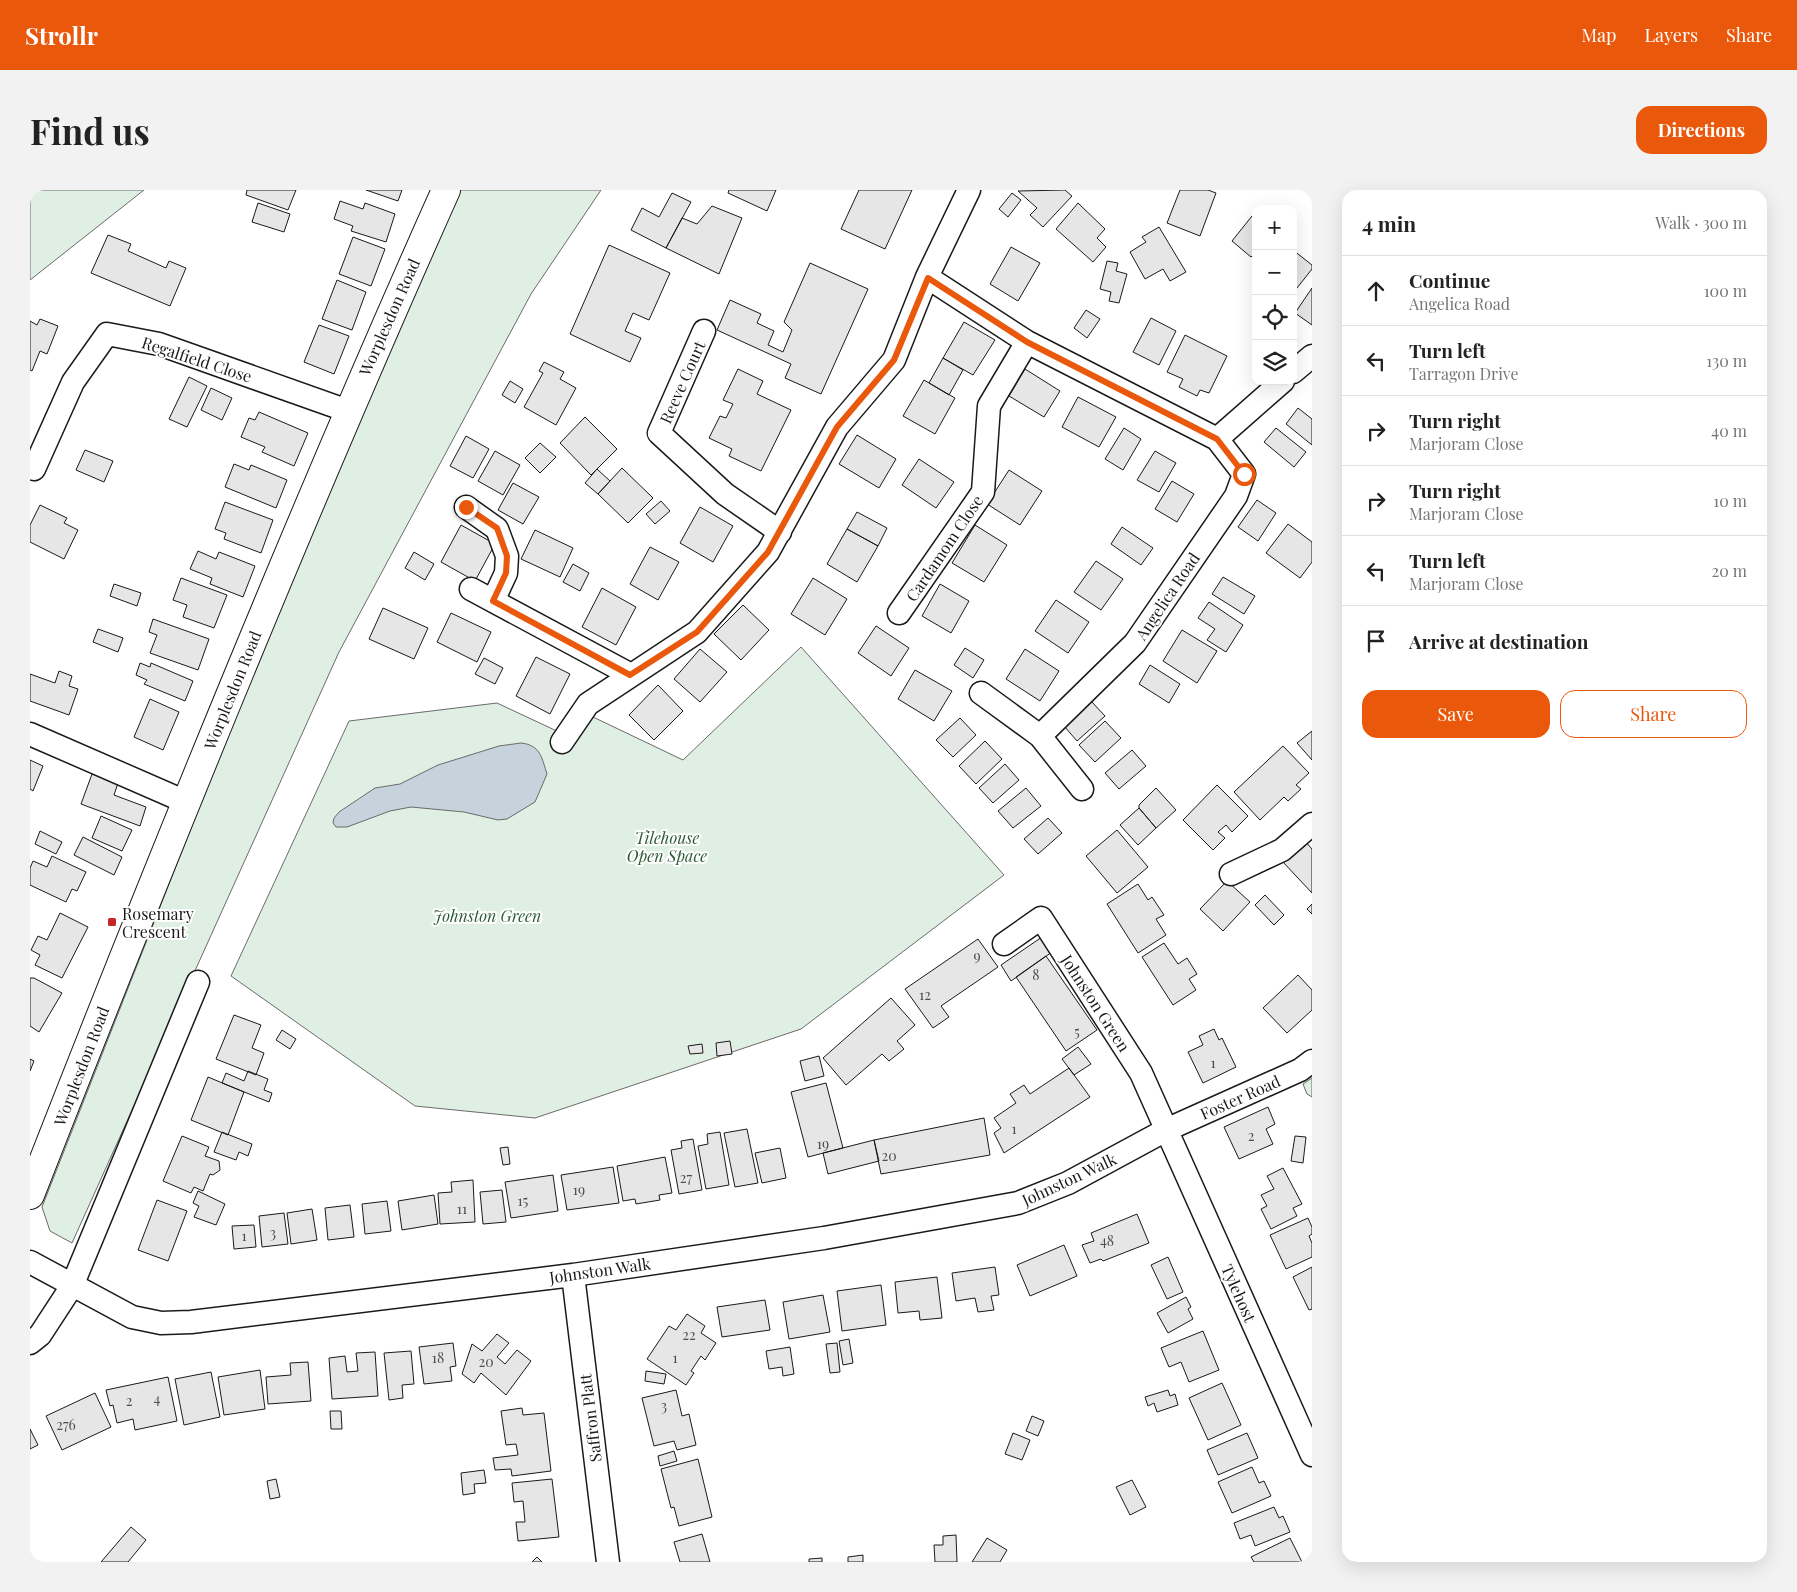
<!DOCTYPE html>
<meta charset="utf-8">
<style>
:root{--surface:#fff;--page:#f2f2f2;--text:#222;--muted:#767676;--line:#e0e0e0;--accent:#ea580c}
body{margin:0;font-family:"Playfair Display",serif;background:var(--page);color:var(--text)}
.controls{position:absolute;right:15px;top:15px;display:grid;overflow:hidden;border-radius:10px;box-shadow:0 5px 20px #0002}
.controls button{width:45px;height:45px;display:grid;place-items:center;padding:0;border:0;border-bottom:1px solid var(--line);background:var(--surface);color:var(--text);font:25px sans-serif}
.stop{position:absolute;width:15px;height:15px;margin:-11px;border:4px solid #ea580c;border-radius:50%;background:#fff}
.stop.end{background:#ea580c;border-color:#fff;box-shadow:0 1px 5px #0008}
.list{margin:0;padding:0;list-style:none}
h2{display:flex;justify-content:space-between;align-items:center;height:65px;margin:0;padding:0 20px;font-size:21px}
h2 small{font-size:16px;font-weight:400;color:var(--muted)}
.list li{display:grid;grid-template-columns:32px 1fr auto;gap:15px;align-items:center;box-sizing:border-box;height:70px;padding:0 20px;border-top:1px solid var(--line)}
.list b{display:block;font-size:19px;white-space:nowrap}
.list p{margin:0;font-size:16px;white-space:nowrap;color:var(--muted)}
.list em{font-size:16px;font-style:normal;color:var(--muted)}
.actions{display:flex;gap:10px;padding:15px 20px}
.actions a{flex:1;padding:11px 0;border:1px solid var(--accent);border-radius:15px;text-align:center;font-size:18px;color:var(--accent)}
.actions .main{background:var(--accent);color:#fff}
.icon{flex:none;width:28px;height:28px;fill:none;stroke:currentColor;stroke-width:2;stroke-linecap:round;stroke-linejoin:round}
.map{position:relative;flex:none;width:1282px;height:1372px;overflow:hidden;border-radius:15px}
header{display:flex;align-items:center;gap:30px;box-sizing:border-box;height:70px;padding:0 25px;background:var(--accent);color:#fff}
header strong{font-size:24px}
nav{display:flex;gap:28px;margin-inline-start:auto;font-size:18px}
.intro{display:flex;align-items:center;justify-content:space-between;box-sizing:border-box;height:120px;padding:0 30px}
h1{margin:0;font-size:35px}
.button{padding:12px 22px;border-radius:15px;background:var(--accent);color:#fff;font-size:18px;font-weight:700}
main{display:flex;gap:30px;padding:0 30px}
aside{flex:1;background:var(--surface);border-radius:15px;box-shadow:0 5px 20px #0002}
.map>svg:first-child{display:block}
.green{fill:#e0efe3;stroke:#6a6a6a}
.water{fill:#c6d2dc;stroke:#6a6a6a}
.building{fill:#e6e6e6;stroke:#1a1a1a}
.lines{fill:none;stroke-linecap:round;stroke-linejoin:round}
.street-casing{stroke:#1a1a1a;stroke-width:25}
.primary-casing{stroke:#1a1a1a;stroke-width:30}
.street{stroke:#fff;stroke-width:22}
.primary{stroke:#fff;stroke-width:28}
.route{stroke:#ea580c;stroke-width:6}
.poi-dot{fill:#c62828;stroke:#fff;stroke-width:2}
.labels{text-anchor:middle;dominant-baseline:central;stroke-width:4;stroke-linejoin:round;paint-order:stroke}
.number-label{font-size:14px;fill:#4d4d4d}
.street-label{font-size:16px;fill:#1a1a1a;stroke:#fff}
.park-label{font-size:16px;font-style:italic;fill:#2b5a34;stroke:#fff}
.poi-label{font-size:16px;fill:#1a1a1a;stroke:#fff;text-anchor:start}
</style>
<header>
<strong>Strollr</strong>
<nav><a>Map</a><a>Layers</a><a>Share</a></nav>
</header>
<div class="intro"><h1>Find us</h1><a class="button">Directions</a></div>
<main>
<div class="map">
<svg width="1282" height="1372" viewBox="0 0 1282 1372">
<rect width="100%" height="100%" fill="#fff"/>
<path class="green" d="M0,0H114L0,90Z
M428,0H571L501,104L309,462L42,1053L20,1041L12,1017L244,427Z
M771,457L974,685L771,839L505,928L385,916L201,786L319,531L467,513L546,550L563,527L653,570Z
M1282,888V907L1277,904L1273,894Z"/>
<path class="water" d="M491,553C511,555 512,569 517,584L505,612L477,629L468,630L434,622L381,617L360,621L317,637H306L303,633L304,628L309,622L345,598L370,594L408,575L469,556Z"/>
<path class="building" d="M217,0H266L258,20L216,5Z
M336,0H372L368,11Z
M699,0H746L737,21L698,3Z
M829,0H882L855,59L811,39Z
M1035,0L1042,6L1013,37L1000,25L1007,18L988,1Z
M1150,0H1178L1186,3L1170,46L1137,33Z
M642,3L661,12L636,58L601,40L612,18L629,27Z
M982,3L991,10L978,27L969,19Z
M310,11L333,19L335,13L365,24L356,52L321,41L323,36L304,29Z
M228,13L260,24L254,42L222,32Z
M1048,13L1075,39L1067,48L1076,57L1063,72L1026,39Z
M682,16L712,28L689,84L636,58L652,28L667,34Z
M1222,26L1226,29V62L1221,67L1202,51Z
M1129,37L1156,82L1140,91L1133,79L1115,89L1100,62L1116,52L1112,47Z
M78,45L101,54L98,61L136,78L139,71L156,78L140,116L61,83Z
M323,47L355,59L341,96L309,84Z
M579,55L640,83L619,130L603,123L595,141L611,148L600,172L540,144Z
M981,57L1010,73L988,111L960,94Z
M1263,60L1282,75V79L1263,103Z
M1077,71L1088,73L1086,81L1097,84L1089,113L1079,111L1081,102L1070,99Z
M780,73L838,99L791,204L755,188L761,174L687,140L700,110L731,124L727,133L744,141L738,155L753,162L762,140L754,132Z
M307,90L336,102L322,140L292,129Z
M1282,98V135L1265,123Z
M1056,120L1070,129L1057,148L1044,138Z
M1121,128L1146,141L1129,175L1103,162Z
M10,129L28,136L17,164L10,161L2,181L0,180V131L7,135Z
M934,132L965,150L943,185L913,168Z
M289,135L319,146L304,184L274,172Z
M1155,145L1197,166L1179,203L1170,200L1167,206L1149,197L1153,189L1137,182Z
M913,168L933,180L919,205L899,193Z
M514,172L534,182L530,189L546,198L526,235L494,217L513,183L509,181Z
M708,179L733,191L727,204L761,220L731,281L699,266L702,259L679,248L690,226L696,228L703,214L693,210Z
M995,179L1030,201L1014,227L979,206Z
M159,187L177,196L157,237L139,229Z
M894,190L925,208L905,244L873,226Z
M480,191L493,199L485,213L472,205Z
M181,198L202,208L192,230L171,220Z
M1048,207L1086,227L1069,257L1032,237Z
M1268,218L1282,229V255L1256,234Z
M229,222L278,243L264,276L232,262L235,257L211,247L219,228L225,230Z
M555,227L587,259L561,285L530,253Z
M1094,238L1111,249L1093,280L1075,269Z
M1246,238L1276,262L1264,277L1234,252Z
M827,245L866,269L849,298L809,274Z
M436,246L459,259L443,288L420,276Z
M510,253L526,267L510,283L495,268Z
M55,260L83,271L74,292L46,280Z
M465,261L490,275L473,305L448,291Z
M1125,261L1146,273L1129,302L1107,290Z
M889,269L924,292L906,318L872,295Z
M204,274L219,280L221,275L257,290L246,318L195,297Z
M592,278L623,308L598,333L568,304Z
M567,279L580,291L568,304L555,293Z
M979,280L1012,301L990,335L957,314Z
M1142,291L1164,304L1147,332L1125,319Z
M483,293L509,307L493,334L468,320Z
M1227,310L1246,323L1228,351L1208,337Z
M631,311L640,321L625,334L616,324Z
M195,312L243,330L231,363L194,349L196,343L185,339Z
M10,315L37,328L34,333L48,340L34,369L0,352V335Z
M670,317L703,336L683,372L650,353Z
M827,322L857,338L848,356L817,339Z
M1258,334L1282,352V372L1270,388L1236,363Z
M431,335L465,354L445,391L411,372Z
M945,335L977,355L954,392L922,373Z
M1092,337L1123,358L1111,375L1081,354Z
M817,339L848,356L827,392L797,374Z
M505,340L543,358L530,387L491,369Z
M620,357L649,372L628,410L600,394Z
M168,361L186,369L189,362L225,376L213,407L180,394L182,388L160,379Z
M384,362L404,374L395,390L375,378Z
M1066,371L1093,389L1071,420L1044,402Z
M543,374L559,383L550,401L533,392Z
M1193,387L1225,406L1214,424L1182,404Z
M151,388L197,405L184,438L153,427L157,415L143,410Z
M783,388L817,409L795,445L761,424Z
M84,394L111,403L107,416L80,406Z
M910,394L939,411L921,443L892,426Z
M572,398L606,417L586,455L552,437Z
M1026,410L1059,432L1038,463L1005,441Z
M1179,412L1213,435L1196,462L1177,450L1185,439L1168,428Z
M713,415L739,440L711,470L684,444Z
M353,418L398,438L384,469L339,449Z
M421,423L461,442L447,472L407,452Z
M123,429L179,449L168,480L120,463L127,445L119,442Z
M846,436L879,458L861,486L828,463Z
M68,439L93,448L88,462L63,452Z
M1152,440L1187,461L1167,493L1133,471Z
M935,458L954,470L943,488L924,475Z
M670,459L697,482L670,512L644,489Z
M995,459L1029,481L1010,511L976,489Z
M506,467L540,484L520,524L486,506Z
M454,468L473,478L465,494L445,484Z
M110,473L120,477L121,473L163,491L155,511L114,494L117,490L106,485Z
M1120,475L1150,494L1139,513L1109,494Z
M885,480L922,501L904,531L868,509Z
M29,481L42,486L39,496L48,499L39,525L0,511V484L25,493Z
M628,495L653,521L624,550L599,525Z
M120,509L149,522L133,560L104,547Z
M1061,511L1075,526L1047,551L1034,536Z
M930,528L946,545L923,567L906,550Z
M1075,531L1091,548L1065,572L1049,555Z
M1282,541V570L1267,553Z
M955,551L972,569L946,594L929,576Z
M1253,556L1279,583L1266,595L1271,599L1258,611L1254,607L1230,630L1204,602Z
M1102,560L1116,576L1089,599L1075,583Z
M0,570L13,576L3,601L0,599Z
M975,574L989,590L963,613L949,598Z
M62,584L88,593L84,605L116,617L110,636L51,614Z
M1187,595L1218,626L1202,642L1196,635L1188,642L1195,648L1183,660L1153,630Z
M996,598L1011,616L983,638L968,621Z
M1126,598L1146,620L1126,638L1109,618V615Z
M1109,618L1126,638L1108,655L1090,635Z
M71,626L102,640L92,661L62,648Z
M1018,628L1032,643L1008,664L994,649Z
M1087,640L1118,677L1087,703L1056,666Z
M10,641L32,652L26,664L5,654Z
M53,647L92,667L84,685L44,665Z
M1274,650L1282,659V703L1252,671Z
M22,666L56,682L47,701L42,699L36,712L0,695V678L3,671L17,677Z
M1197,691L1220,712L1193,741L1170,719Z
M1108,694L1118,710L1122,707L1134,725L1126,729L1136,745L1108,763L1077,714Z
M1235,705L1254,725L1244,735L1225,715Z
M1282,714V724L1277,719Z
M30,723L58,737L32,788L5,775L10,765L1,760L8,746L17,750Z
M1012,747L1022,762L981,791L971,775Z
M948,749L968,777L911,816L919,827L903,838L875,799Z
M1134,753L1148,774L1157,768L1167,784L1159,789L1166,800L1143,815L1112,767Z
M1016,766L1067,840L1036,861L986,787Z
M1268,785L1282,800V820L1257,843L1233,818Z
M0,788H4L32,803L9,842L0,836Z
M861,808L885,835L867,851L874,859L859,871L852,864L816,895L793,868Z
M204,825L231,835L222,858L234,863L226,885L186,869Z
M1184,839L1189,850L1192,848L1206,877L1173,893L1158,862L1173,855L1169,846Z
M252,840L266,849L260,859L246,850Z
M700,851L702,864L687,866L686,853Z
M672,854L673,863L660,864L658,856Z
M1048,857L1061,874L1044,885L1032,869Z
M789,866L794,886L775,891L770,871Z
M0,869L4,871L0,881Z
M1039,878L1060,907L974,963L964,943L971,938L964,928L986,913L980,904L994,895L1000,904Z
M218,881L238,889L234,900L242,903L239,912L192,893L196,883L214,891Z
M178,887L214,902L198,945L161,930Z
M796,893L813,958L778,967L761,902Z
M1238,917L1245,934L1236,939L1243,954L1209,969L1194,937Z
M954,928L960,965L851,984L844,950Z
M717,939L728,993L705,997L694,943Z
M192,942L222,954L218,966L209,962L206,970L184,962Z
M690,942L699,995L676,999L668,956L678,954L677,944Z
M152,946L179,957L175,966L189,971L190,980L183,985L180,984L173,1001L164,997L161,1003L133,991Z
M1265,946L1276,947L1273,973L1261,971Z
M663,949L672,1000L649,1004L641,960L652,958L651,951Z
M844,950L849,971L798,984L793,963Z
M478,957L480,974L473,975L470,958Z
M750,958L756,988L732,993L725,963Z
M635,967L642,1003L629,1005L630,1010L606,1014L605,1009L593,1011L587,976Z
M583,977L589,1013L537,1020L531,985Z
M1253,978L1272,1014L1263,1018L1267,1026L1241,1039L1231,1019L1237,1016L1231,1005L1244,999L1237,986Z
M523,985L528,1021L481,1028L475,992Z
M443,990L445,1032L410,1034L408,1003L422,1002L421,992Z
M472,1000L476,1032L453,1034L450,1002Z
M168,1001L195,1014L186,1035L164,1027L169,1016L163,1013Z
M404,1005L408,1034L372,1040L368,1011Z
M127,1010L157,1021L138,1071L108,1060Z
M357,1011L361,1041L335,1044L332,1014Z
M320,1015L324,1047L298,1050L295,1018Z
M282,1019L287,1050L261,1054L257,1023Z
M254,1023L258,1054L232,1057L229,1026Z
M1107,1024L1119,1053L1073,1071L1071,1069L1060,1073L1052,1055L1064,1051L1061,1043Z
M1278,1028L1282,1037V1044L1279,1046L1282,1053V1067L1256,1079L1240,1045Z
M224,1035L226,1057L204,1059L202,1036Z
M1034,1055L1047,1086L1000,1106L987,1075Z
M1138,1067L1153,1102L1137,1109L1121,1075Z
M965,1077L969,1105L961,1106L964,1120L948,1122L945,1108L926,1111L922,1083Z
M1282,1077V1119L1279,1120L1263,1087Z
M907,1087L912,1128L890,1130L889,1121L868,1123L865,1092Z
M851,1095L856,1135L812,1141L807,1101Z
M793,1105L800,1142L759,1149L753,1112Z
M1156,1107L1161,1117L1158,1119L1163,1129L1138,1143L1127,1123Z
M735,1110L740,1140L692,1147L687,1117Z
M657,1124L675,1136L671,1143L686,1153L675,1170L671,1166L661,1181L664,1183L656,1195L617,1169L639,1136L646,1140Z
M1173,1141L1189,1180L1159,1192L1151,1172L1139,1177L1131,1158Z
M467,1144L479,1153L467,1167L475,1174L487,1160L501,1171L476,1205L451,1183L444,1193L432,1184L442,1154L452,1161Z
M819,1149L823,1173L813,1175L809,1151Z
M423,1153L426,1176L420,1177L422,1191L394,1194L389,1157Z
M807,1153L810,1182L800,1183L796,1154Z
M760,1157L764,1184L753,1186L752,1177L739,1179L736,1161Z
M381,1161L384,1194L372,1195L373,1208L359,1210L354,1163Z
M345,1162L348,1206L302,1209L299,1168L315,1166L317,1182L328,1181L326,1163Z
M278,1172L281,1211L238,1214L236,1187L261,1185L260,1173Z
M230,1180L235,1219L194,1225L188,1187Z
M616,1181L636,1184L634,1194L615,1191Z
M181,1182L190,1227L154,1235L145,1189Z
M138,1187L147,1231L105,1240L103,1229L87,1233L83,1215L80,1216L76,1200Z
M1192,1193L1211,1235L1178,1250L1159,1208Z
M646,1200L652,1226L659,1224L666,1255L647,1260L644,1251L624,1256L612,1208Z
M1138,1200L1140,1206L1145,1204L1148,1215L1127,1222L1124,1213L1118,1216L1115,1207Z
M65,1203L81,1237L32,1260L16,1226Z
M492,1218L493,1225L514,1223L521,1281L482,1286L481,1279L465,1280L463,1268L488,1265L486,1254L476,1255L471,1221Z
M300,1221H311L312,1239H301Z
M1002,1226L1014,1231L1008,1246L996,1241Z
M0,1239L8,1255L0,1259Z
M983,1243L1000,1250L992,1270L975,1264Z
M1217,1243L1228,1268L1188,1285L1177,1260Z
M644,1261L647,1271L630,1276L628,1266Z
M668,1269L682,1327L649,1336L644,1317L641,1318L631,1279Z
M1222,1277L1229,1293L1234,1291L1241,1306L1202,1323L1188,1292Z
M454,1280L456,1293L444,1294L445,1303L433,1305L431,1283Z
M246,1289L250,1307L240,1309L237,1291Z
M522,1289L529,1347L488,1351L486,1332H495L493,1311L484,1312L482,1293Z
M1102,1290L1116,1317L1100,1325L1086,1297Z
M1244,1317L1249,1328L1253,1326L1260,1342L1225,1356L1221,1345L1210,1349L1204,1333Z
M101,1337L116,1350L98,1372H71Z
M672,1344L680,1372H650L644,1352Z
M926,1345L927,1372H905L904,1355H913V1346Z
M957,1348L977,1360L970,1372H942Z
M1260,1348L1272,1372H1224L1221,1367Z
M833,1365V1372H818V1367Z
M507,1367L512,1372H502Z
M792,1368V1372H779V1369Z"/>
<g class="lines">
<g class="street-casing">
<path id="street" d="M897,87L997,152L1187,249L1214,284L1206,306L1105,453L1010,546L1052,599
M674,141L629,243L695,304L750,342
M1263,182L1282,166
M1187,249L1253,191
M4,279L43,192L77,144L129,154L318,221
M436,317L467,339L477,366L476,383L463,411
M441,399L601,485
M869,423L953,302L959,216L997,152
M951,503L1010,546
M0,544L156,612
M532,552L558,514L667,442L738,362L807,237L864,170L897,87L939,0
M1201,684L1252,660L1282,634
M974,754L1011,728L1111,883L1282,1265
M0,1072L102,1127L131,1133L161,1132L543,1085L794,1048L988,1013L1038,993L1136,940L1270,880L1282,871
M543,1085L578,1372
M0,1153L10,1145L42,1096L168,792"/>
</g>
<g class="primary-casing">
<path id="primary" d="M0,1005C132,667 268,331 416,0"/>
</g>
<use href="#street" class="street"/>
<use href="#primary" class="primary"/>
</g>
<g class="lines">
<path class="route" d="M436,317L467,338L477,366L476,383L463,411L600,485L667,442L738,362L807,237L864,170L898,88L997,152L1187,249L1214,284"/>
</g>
<rect class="poi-dot" x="77" y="727" width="10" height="10" rx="2.5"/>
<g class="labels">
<g class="number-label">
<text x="947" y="765">9</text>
<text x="1006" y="784">8</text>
<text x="895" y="804">12</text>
<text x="1047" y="841">5</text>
<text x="1183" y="872">1</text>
<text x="984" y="938">1</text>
<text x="1221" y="945">2</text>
<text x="793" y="953">19</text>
<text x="859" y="965">20</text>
<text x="656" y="987">27</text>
<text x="549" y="999">19</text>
<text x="493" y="1010">15</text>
<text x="432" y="1018">11</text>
<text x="243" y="1042">3</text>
<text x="214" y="1045">1</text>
<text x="1077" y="1050">48</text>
<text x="659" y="1144">22</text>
<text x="408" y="1167">18</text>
<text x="645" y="1167">1</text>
<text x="456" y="1171">20</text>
<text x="127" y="1208">4</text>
<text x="99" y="1210">2</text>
<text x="634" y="1215">3</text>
<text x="36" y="1234">276</text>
</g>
<g class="street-label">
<text transform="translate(359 127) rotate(-66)">Worplesdon Road</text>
<text transform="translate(167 169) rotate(18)">Regalfield Close</text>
<text transform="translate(652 192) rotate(-66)">Reeve Court</text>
<text transform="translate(914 358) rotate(-56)">Cardamom Close</text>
<text transform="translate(1137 406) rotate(-56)">Angelica Road</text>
<text transform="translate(202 500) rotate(-68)">Worplesdon Road</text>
<text transform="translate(1066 813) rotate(57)">Johnston Green</text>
<text transform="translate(51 876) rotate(-69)">Worplesdon Road</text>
<text transform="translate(1210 907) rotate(-24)">Foster Road</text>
<text transform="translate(1039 989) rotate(-25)">Johnston Walk</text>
<text transform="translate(570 1080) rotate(-8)">Johnston Walk</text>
<text transform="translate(1209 1103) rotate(66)">Tylehost</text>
<text transform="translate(560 1228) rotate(-97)">Saffron Platt</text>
</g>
<g class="park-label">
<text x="637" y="647">Tilehouse<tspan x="637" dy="18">Open Space</tspan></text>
<text x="457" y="725">Johnston Green</text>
</g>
<g class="poi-label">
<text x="92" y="723">Rosemary<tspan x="92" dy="18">Crescent</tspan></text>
</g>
</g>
</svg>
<div class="controls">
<button>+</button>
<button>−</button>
<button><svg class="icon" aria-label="locate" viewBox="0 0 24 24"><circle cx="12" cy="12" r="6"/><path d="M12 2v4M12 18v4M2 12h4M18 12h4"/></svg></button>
<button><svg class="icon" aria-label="layers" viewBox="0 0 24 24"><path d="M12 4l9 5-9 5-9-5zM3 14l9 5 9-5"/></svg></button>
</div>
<div class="stop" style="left:1214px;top:284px"></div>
<div class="stop end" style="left:436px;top:317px"></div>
</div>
<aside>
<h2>4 min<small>Walk · 300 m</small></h2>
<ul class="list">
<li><svg class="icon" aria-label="ahead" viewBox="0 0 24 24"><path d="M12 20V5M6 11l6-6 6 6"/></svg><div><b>Continue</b><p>Angelica Road</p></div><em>100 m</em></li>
<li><svg class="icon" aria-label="left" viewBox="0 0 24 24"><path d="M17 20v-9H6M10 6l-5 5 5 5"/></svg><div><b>Turn left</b><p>Tarragon Drive</p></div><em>130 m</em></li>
<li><svg class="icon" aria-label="right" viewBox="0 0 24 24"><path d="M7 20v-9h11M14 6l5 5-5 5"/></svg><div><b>Turn right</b><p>Marjoram Close</p></div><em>40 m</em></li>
<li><svg class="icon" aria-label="right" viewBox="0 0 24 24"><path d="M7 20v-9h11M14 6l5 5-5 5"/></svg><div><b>Turn right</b><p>Marjoram Close</p></div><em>10 m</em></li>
<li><svg class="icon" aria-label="left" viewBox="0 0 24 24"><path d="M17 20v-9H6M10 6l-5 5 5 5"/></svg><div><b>Turn left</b><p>Marjoram Close</p></div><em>20 m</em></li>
<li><svg class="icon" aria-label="arrive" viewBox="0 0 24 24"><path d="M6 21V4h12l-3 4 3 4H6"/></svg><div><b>Arrive at destination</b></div></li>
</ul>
<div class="actions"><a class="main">Save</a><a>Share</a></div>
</aside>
</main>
